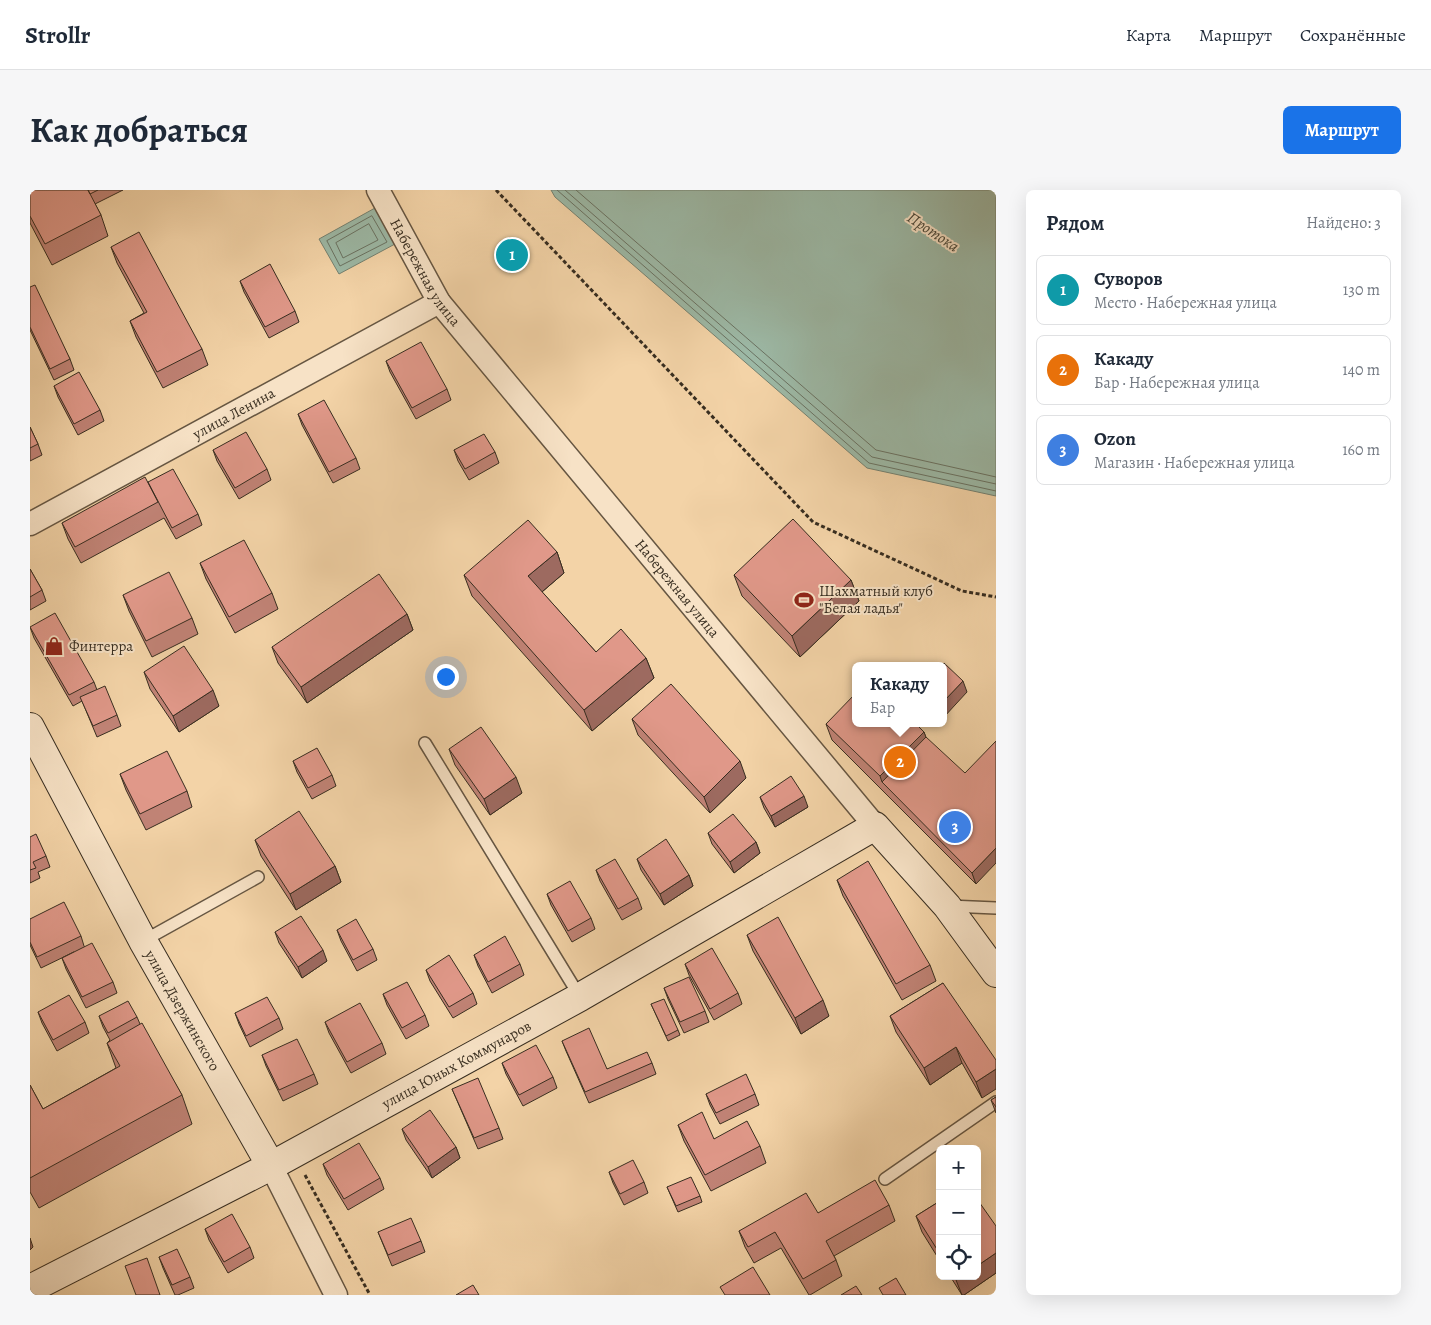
<!DOCTYPE html>
<html lang="ru">
<meta charset="utf-8">
<style>
:root{--surface:#fff;--page:#f6f6f7;--text:#1f2937;--muted:#747a83;--line:#e0e1e3;--accent:#1a73e8}
body{margin:0;font-family:Alegreya,serif;background:var(--page);color:var(--text)}
.controls{position:absolute;right:15px;bottom:15px;display:grid;overflow:hidden;border-radius:8px;box-shadow:0 5px 20px #0002}
.controls button{width:45px;height:45px;display:grid;place-items:center;padding:0;border:0;border-bottom:1px solid var(--line);background:var(--surface);color:var(--text);font:25px sans-serif}
.you{position:absolute;left:415px;top:486px;width:18px;height:18px;margin:-12px;border:4px solid #fff;border-radius:50%;background:#1a73e8;box-shadow:0 0 0 8px #1a73e833}
.badge{display:grid;place-items:center;width:32px;height:32px;border-radius:50%;background:var(--accent);color:#fff;font-size:16px;font-weight:700}
.pin{position:absolute;translate:-50% -50%;border:2px solid #fff;box-shadow:0 1px 5px #0006}
.popup{position:absolute;left:822px;top:472px;width:95px;height:65px;box-sizing:border-box;display:grid;place-content:center;border-radius:8px;background:var(--surface);filter:drop-shadow(0 1px 4px #0005);font-size:16px;white-space:nowrap;color:var(--muted)}
.popup b{font-size:19px;color:var(--text)}
.popup::after{content:'';position:absolute;left:50%;top:100%;margin-left:-10px;border:10px solid transparent;border-top-color:var(--surface)}
.list{margin:0;padding:0;list-style:none}
h2{display:flex;justify-content:space-between;align-items:center;height:65px;margin:0;padding:0 20px;font-size:21px}
h2 small{font-size:16px;font-weight:400;color:var(--muted)}
.list li{display:grid;grid-template-columns:32px 1fr auto;gap:15px;align-items:center;box-sizing:border-box;height:70px;margin:0 10px 10px;padding:0 10px;border:1px solid var(--line);border-radius:8px}
.list b{display:block;font-size:19px;white-space:nowrap}
.list p{margin:0;font-size:16px;white-space:nowrap;color:var(--muted)}
.list em{font-size:16px;font-style:normal;color:var(--muted)}
.icon{flex:none;width:28px;height:28px;fill:none;stroke:currentColor;stroke-width:2;stroke-linecap:round;stroke-linejoin:round}
.map{position:relative;flex:none;width:966px;height:1105px;overflow:hidden;border-radius:8px}
header{display:flex;align-items:center;gap:30px;box-sizing:border-box;height:70px;padding:0 25px;background:var(--surface);border-bottom:1px solid var(--line)}
header strong{font-size:24px}
nav{display:flex;gap:28px;margin-inline-start:auto;font-size:18px}
.intro{display:flex;align-items:center;justify-content:space-between;box-sizing:border-box;height:120px;padding:0 30px}
h1{margin:0;font-size:35px}
.button{padding:12px 22px;border-radius:8px;background:var(--accent);color:#fff;font-size:18px;font-weight:700}
main{display:flex;gap:30px;padding:0 30px}
aside{flex:1;background:var(--surface);border-radius:8px;box-shadow:0 5px 20px #0002}
.map>svg:first-child{display:block}
.water{fill:#9cb8a5;stroke:#748070}
.lines{fill:none;stroke-linecap:round;stroke-linejoin:round}
.shore{stroke:#6a7262;stroke-width:1}
.lane-casing{stroke:#665642;stroke-width:14}
.street-casing{stroke:#665642;stroke-width:25}
.secondary-casing{stroke:#372d20;stroke-width:30}
.path{stroke:#372d20;stroke-width:3;stroke-dasharray:4 2.5;stroke-linecap:butt}
.lane{stroke:#f7e2c6;stroke-width:11}
.street{stroke:#f7e2c6;stroke-width:22}
.secondary{stroke:#f7e2c6;stroke-width:28}
.wall{fill:#c18376;stroke:#372d20}
.shaded-wall{fill:#9d6a60;stroke:#372d20}
.building{fill:#e09889;stroke:#372d20}
.labels{text-anchor:middle;dominant-baseline:central;stroke-width:4;stroke-linejoin:round;paint-order:stroke}
.street-label{font-size:15px;fill:#372d20;stroke:#f7e2c6}
.poi-label{font-size:15px;fill:#372d20;stroke:#f7e2c6;text-anchor:start}
.water-label{font-size:16px;font-style:italic;fill:#4b493b;stroke:#f7e2c6}
</style>
<header>
<strong>Strollr</strong>
<nav><a>Карта</a><a>Маршрут</a><a>Сохранённые</a></nav>
</header>
<div class="intro"><h1>Как добраться</h1><a class="button">Маршрут</a></div>
<main>
<div class="map">
<svg width="966" height="1105" viewBox="0 0 966 1105">
<rect width="100%" height="100%" fill="#f3d3a7"/>
<filter id="stains"><feTurbulence type="fractalNoise" baseFrequency=".004" numOctaves="4"/><feColorMatrix values="0 0 0 0 .2 0 0 0 0 .09 0 0 0 0 .02 0 0 0 .5 -.17"/></filter>
<radialGradient id="worn" r=".72"><stop offset=".6" stop-color="#630" stop-opacity="0"/><stop offset="1" stop-color="#630" stop-opacity=".3"/></radialGradient>
<path class="water" d="M521,0H966V306L837,278L525,7Z
M345,18L365,54L309,84L289,49Z"/>
<g class="lines">
<path class="shore" d="M527,0L839,273L966,301
M535,0L842,267L966,294
M546,0L846,260L966,287
M342,26L357,52L310,76L297,51Z
M339,34L348,50L313,68L306,53Z"/>
<g class="lane-casing">
<path id="lane" d="M395,553L550,807
M919,716L966,718
M113,751L228,687
M855,989L966,912"/>
</g>
<g class="street-casing">
<g id="street">
<path id="s1" d="M348,0L409,112L845,636"/>
<path id="s2" d="M0,334L409,112"/>
<path d="M241,976L306,1105"/>
</g>
</g>
<g class="secondary-casing">
<g id="secondary">
<path id="s3" d="M0,537L113,751L241,976"/>
<path id="s4" d="M0,1099L241,976L550,807L845,636L917,716L966,783"/>
</g>
</g>
<path class="path" d="M466,0L783,332L932,401L966,407
M275,985L340,1105"/>
<use href="#lane" class="lane"/>
<use href="#street" class="street"/>
<use href="#secondary" class="secondary"/>
</g>
<path class="wall" d="M0,0H93L65,14L71,25L78,46L22,75L0,33Z
M81,57L172,159L178,175L133,198L106,147L100,131L114,123L87,73Z
M210,91L265,121L269,132L239,148L214,102Z
M0,97L40,169L44,180L24,190L0,140Z
M356,171L417,199L421,210L386,229L360,182Z
M24,196L70,220L74,231L48,245L28,207Z
M268,224L326,268L330,279L303,293L272,235Z
M0,237L8,254L12,265L0,271Z
M183,260L237,279L241,290L209,309L187,271Z
M424,260L465,262L469,273L439,290L428,271Z
M118,292L168,324L172,335L146,349L134,328L51,373L38,349L32,333Z
M527,362L534,383L512,402L566,462L616,468L624,488L562,541L442,406L434,385Z
M170,373L242,403L248,419L205,443L176,389Z
M0,379L12,400L16,411L0,420Z
M704,385L821,390L829,411L770,467L712,406Z
M93,405L162,428L168,444L122,467L99,421Z
M377,424L383,440L277,513L248,473L242,457Z
M0,437L64,492L67,500L87,525L91,536L67,547L52,511L43,516L4,448Z
M114,482L189,516L149,542L120,499Z
M602,529L716,588L680,623L608,545Z
M796,534L888,536L894,542L946,694L802,550Z
M419,559L492,603L460,625L425,575Z
M263,571L302,585L306,596L282,609L267,582Z
M90,584L157,601L162,617L116,640L96,600Z
M730,607L778,617L745,637L734,618Z
M678,643L726,652L730,663L704,683L682,654Z
M0,647L16,666L20,677L8,682L10,688L0,693Z
M225,650L305,676L311,692L266,720L231,666Z
M607,669L659,685L663,696L634,715L611,680Z
M566,680L608,708L612,719L592,730L570,691Z
M807,690L900,775L906,791L872,810L813,706Z
M517,704L561,728L565,739L542,752L521,715Z
M0,729L51,746L54,756L83,792L87,803L56,818L36,779L32,768L44,762L11,778L0,755Z
M307,740L343,759L347,770L327,781L311,751Z
M245,742L297,771L272,788L249,753Z
M717,745L799,826L771,844L723,761Z
M444,765L490,774L494,785L462,803L448,776Z
M655,774L708,803L712,814L684,830L659,785Z
M396,780L443,803L447,814L423,828L400,791Z
M913,793L952,908L932,873L900,895L866,842L860,826Z
M634,798L675,821L679,832L654,843L638,809Z
M353,804L395,825L399,836L376,849L357,815Z
M621,814L648,840L650,845L638,851Z
M8,822L55,832L59,843L27,861L12,833Z
M205,823L249,828L253,839L220,857L209,834Z
M69,826L107,827L110,834L152,905L162,934L9,1018L0,1002V895L13,919L86,878L77,853L80,850L73,837Z
M295,832L352,853L356,864L321,883L299,843Z
M532,851L577,879L622,873L626,884L559,913L536,861Z
M232,865L284,884L288,894L253,911L236,876Z
M472,873L523,887L527,898L493,916L476,884Z
M422,899L469,938L473,949L448,959Z
M676,904H725L729,915L690,934L680,915Z
M966,907V923L961,910Z
M648,935L684,949L730,956L736,973L681,1001L654,951Z
M372,939L426,957L430,968L402,988L376,950Z
M293,974L350,988L354,999L318,1020L297,985Z
M579,982L614,992L618,1003L594,1015L583,993Z
M637,997L670,1006L672,1012L648,1022Z
M910,1011V1071L892,1042L886,1026Z
M859,1015L865,1031L804,1066L806,1070L812,1086L780,1105H779L751,1058L724,1073L715,1057L709,1041L788,1023Z
M175,1039L220,1057L224,1068L198,1083L179,1050Z
M348,1042L391,1051L395,1062L362,1076Z
M129,1067L160,1087L164,1098L148,1105H145L133,1078Z
M966,1083L934,1105H932L920,1086H947Z"/>
<path class="shaded-wall" d="M527,362L534,383L506,407L498,386Z
M821,390L829,411L770,467L762,446Z
M377,424L383,440L277,513L271,497Z
M616,468L624,488L562,541L554,520Z
M933,491L937,502L914,527V511Z
M183,500L189,516L149,542L143,526Z
M894,542L900,558L852,592L850,586Z
M710,571L716,588L680,623L674,607Z
M486,587L492,603L460,625L454,609Z
M774,606L778,617L745,637L741,626Z
M726,652L730,663L704,683L700,672Z
M966,658V673L946,694L942,683Z
M305,676L311,692L266,720L260,704Z
M659,685L663,696L634,715L630,704Z
M293,760L297,771L272,788L268,777Z
M793,810L799,826L771,844L765,828Z
M926,857L932,873L900,895L894,878Z
M966,879V899L952,908L946,892Z
M426,957L430,968L402,988L398,977Z
M0,1048L3,1057L0,1060Z
M966,1063V1083L934,1105H932L926,1090L932,1086H947V1076Z"/>
<path class="building" d="M0,0H58L71,25L15,54L0,26Z
M58,0H68L60,4Z
M109,42L172,159L127,182L100,131L117,122L81,57Z
M240,74L265,121L235,137L210,91Z
M5,95L40,169L20,179L0,137V97Z
M391,152L417,199L382,218L356,171Z
M49,182L70,220L44,234L24,196Z
M294,210L326,268L299,282L268,224Z
M0,237L8,254L0,258Z
M216,242L237,279L205,298L183,260Z
M454,244L465,262L435,279L424,260Z
M143,279L168,324L142,338L118,292Z
M115,287L128,312L45,357L32,333Z
M763,329L821,390L762,446L704,385Z
M498,330L527,362L498,386L566,462L591,439L616,468L554,520L434,385Z
M214,350L242,403L199,427L170,373Z
M0,379L12,400L0,407Z
M139,382L162,428L116,451L93,405Z
M349,384L377,424L271,497L242,457Z
M25,423L64,492L39,505L0,437Z
M154,456L183,500L143,526L114,482Z
M914,473L933,491L914,511V476H912Z
M641,494L710,571L674,607L602,529Z
M75,496L87,525L63,536L50,507Z
M826,503V533H885L894,542L850,586L796,534Z
M451,537L486,587L454,609L419,559Z
M896,547L935,583L966,551V658L942,683L852,592Z
M287,558L302,585L278,598L263,571Z
M137,561L157,601L110,624L90,584Z
M761,586L774,606L741,626L730,607Z
M269,621L305,676L260,704L225,650Z
M703,624L726,652L700,672L678,643Z
M6,644L16,666L3,672L6,678L0,680V647Z
M636,649L659,685L630,704L607,669Z
M585,669L608,708L588,719L566,680Z
M838,671L900,775L866,794L807,690Z
M540,691L561,728L538,741L517,704Z
M34,712L51,746L7,767L0,752V729Z
M271,726L293,760L268,777L245,742Z
M748,727L793,810L765,828L717,745Z
M326,729L343,759L323,770L307,740Z
M475,746L490,774L458,792L444,765Z
M62,753L83,792L52,807L32,768Z
M682,758L708,803L680,819L655,774Z
M419,765L443,803L419,817L396,780Z
M659,787L675,821L650,832L634,798Z
M377,792L395,825L372,838L353,804Z
M913,793L966,870V879L946,892L926,857L894,878L860,826Z
M39,805L55,832L23,850L8,822Z
M237,807L249,828L216,846L205,823Z
M634,809L648,840L636,846L621,814Z
M98,811L107,827L78,843L69,826Z
M330,813L352,853L317,872L295,832Z
M112,833L152,905L0,988V895L13,919L90,876L77,853Z
M559,838L577,879L617,862L622,873L555,902L532,851Z
M267,849L284,884L249,900L232,865Z
M506,855L523,887L489,905L472,873Z
M716,884L725,904L686,923L676,904Z
M448,888L469,938L444,948L422,899Z
M966,907V917L961,910Z
M400,920L426,957L398,977L372,939Z
M672,922L684,949L717,931L730,956L675,985L648,935Z
M329,953L350,988L314,1009L293,974Z
M603,970L614,992L590,1004L579,982Z
M661,987L670,1006L646,1016L637,997Z
M845,990L859,1015L796,1051L806,1070L773,1089L745,1042L718,1057L709,1041L776,1003L788,1023Z
M947,1009L966,1036V1063L947,1076Z
M910,1011V1064L886,1026Z
M202,1024L220,1057L194,1072L175,1039Z
M381,1028L391,1051L358,1065L348,1042Z
M147,1059L160,1087L142,1095L129,1067Z
M117,1068L130,1105H106L95,1076Z
M723,1077L740,1105H695L690,1097Z
M924,1086H932L926,1090Z
M866,1088L876,1105H853L849,1098Z
M443,1095L449,1105H426Z
M826,1096L832,1105H811Z"/>
<defs>
<g id="stadium-bare" transform="scale(1.5)"><path d="M0-5a6.5 5 0 1 0 0 10a6.5 5 0 1 0 0-10ZM-3.5-1.8h7v3.6h-7Z" fill="#8f2418" stroke="#f7e2c6" stroke-width="2.5" paint-order="stroke"/></g>
<g id="shop-bare" transform="scale(1.5)"><path d="M-5-2.5h2.3a2.7 3.5 0 0 1 5.4 0H5L5.5 6h-11ZM-1.5-2.5h3a1.5 2.3 0 0 0-3 0Z" fill="#8f2418" stroke="#f7e2c6" stroke-width="2.5" paint-order="stroke"/></g>
</defs>
<g fill-rule="evenodd">
<use href="#stadium-bare" x="774" y="410"/>
<use href="#shop-bare" x="24" y="456"/>
</g>
<g class="labels">
<g class="street-label">
<text stroke="none"><textPath href="#s1" startOffset="95">Набережная улица</textPath></text>
<text stroke="none"><textPath href="#s2" startOffset="232">улица Ленина</textPath></text>
<text stroke="none"><textPath href="#s1" startOffset="500">Набережная улица</textPath></text>
<text stroke="none"><textPath href="#s3" startOffset="322">улица Дзержинского</textPath></text>
<text stroke="none"><textPath href="#s4" startOffset="482">улица Юных Коммунаров</textPath></text>
</g>
<g class="poi-label">
<text x="789" y="401">Шахматный клуб<tspan x="789" dy="17">"Белая ладья"</tspan></text>
<text x="39" y="456">Финтерра</text>
</g>
<g class="water-label">
<text transform="translate(903 42) rotate(34)">Протока</text>
</g>
</g>
<rect width="100%" height="100%" filter="url(#stains)"/>
<rect width="100%" height="100%" fill="url(#worn)"/>
</svg>
<div class="controls">
<button>+</button>
<button>−</button>
<button><svg class="icon" aria-label="locate" viewBox="0 0 24 24"><circle cx="12" cy="12" r="6"/><path d="M12 2v4M12 18v4M2 12h4M18 12h4"/></svg></button>
</div>
<div class="you"></div>
<div class="pin badge" style="left:482px;top:65px;background:#0f9aa8">1</div>
<div class="pin badge" style="left:870px;top:572px;background:#e8710a">2</div>
<div class="popup"><b>Какаду</b>Бар</div>
<div class="pin badge" style="left:925px;top:637px;background:#3f7fe0">3</div>
</div>
<aside>
<h2>Рядом<small>Найдено: 3</small></h2>
<ul class="list">
<li><span class="badge" style="background:#0f9aa8">1</span><div><b>Суворов</b><p>Место · Набережная улица</p></div><em>130 m</em></li>
<li><span class="badge" style="background:#e8710a">2</span><div><b>Какаду</b><p>Бар · Набережная улица</p></div><em>140 m</em></li>
<li><span class="badge" style="background:#3f7fe0">3</span><div><b>Ozon</b><p>Магазин · Набережная улица</p></div><em>160 m</em></li>
</ul>
</aside>
</main>
